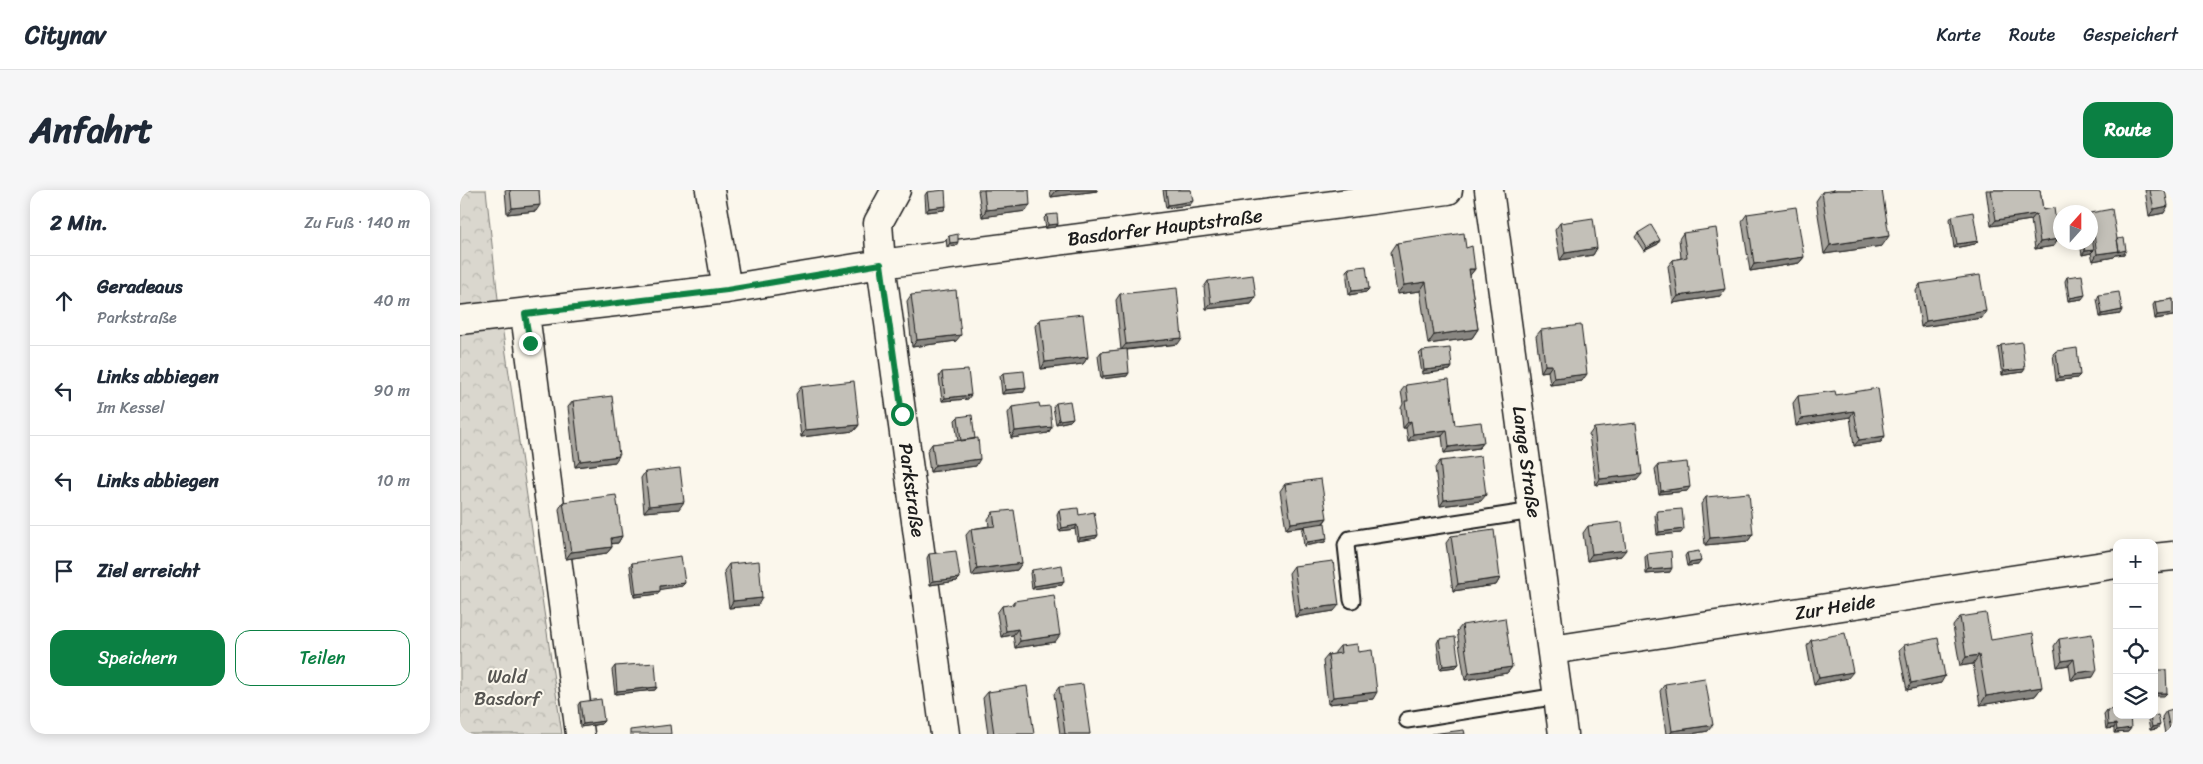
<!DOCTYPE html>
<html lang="de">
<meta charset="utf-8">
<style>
:root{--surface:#fff;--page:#f6f6f7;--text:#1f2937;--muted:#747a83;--line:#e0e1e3;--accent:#0b8043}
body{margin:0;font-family:Sriracha,sans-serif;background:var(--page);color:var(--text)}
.controls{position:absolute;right:15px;bottom:15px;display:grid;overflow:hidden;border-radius:10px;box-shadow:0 2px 12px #0003}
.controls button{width:45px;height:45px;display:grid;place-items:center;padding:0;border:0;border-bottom:1px solid var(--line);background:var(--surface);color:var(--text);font:25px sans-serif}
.compass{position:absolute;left:1593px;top:15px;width:45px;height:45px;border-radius:50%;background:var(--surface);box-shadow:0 2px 12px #0003;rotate:21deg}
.stop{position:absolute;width:15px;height:15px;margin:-11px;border:4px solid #0b8043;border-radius:50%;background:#fff}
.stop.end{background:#0b8043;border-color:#fff;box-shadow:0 1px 5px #0008}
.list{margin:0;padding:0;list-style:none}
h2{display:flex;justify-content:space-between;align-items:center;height:65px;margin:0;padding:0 20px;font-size:21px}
h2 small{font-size:16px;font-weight:400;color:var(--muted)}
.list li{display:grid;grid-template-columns:32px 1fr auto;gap:15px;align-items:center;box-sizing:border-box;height:90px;padding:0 20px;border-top:1px solid var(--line)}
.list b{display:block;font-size:19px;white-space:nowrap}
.list p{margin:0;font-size:16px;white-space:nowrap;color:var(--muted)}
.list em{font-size:16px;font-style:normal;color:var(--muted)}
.actions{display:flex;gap:10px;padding:15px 20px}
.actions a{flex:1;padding:11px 0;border:1px solid var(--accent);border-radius:15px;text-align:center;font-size:18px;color:var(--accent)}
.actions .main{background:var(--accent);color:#fff}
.icon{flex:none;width:28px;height:28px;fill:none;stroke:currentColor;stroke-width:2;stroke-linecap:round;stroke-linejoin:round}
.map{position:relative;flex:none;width:1713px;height:544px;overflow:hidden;border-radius:15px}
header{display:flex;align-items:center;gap:30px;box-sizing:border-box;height:70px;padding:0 25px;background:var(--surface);border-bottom:1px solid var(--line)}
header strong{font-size:24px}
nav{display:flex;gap:28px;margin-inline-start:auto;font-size:18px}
.intro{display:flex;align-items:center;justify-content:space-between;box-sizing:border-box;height:120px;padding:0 30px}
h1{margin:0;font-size:35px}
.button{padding:12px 22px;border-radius:15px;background:var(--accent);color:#fff;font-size:18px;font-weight:700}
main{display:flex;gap:30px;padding:0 30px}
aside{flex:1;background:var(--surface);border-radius:15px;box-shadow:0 2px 12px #0003}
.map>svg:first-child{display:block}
.forest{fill:url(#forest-crowns);stroke:#7b7a75}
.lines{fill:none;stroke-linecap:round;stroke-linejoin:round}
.lane-casing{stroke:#1c1c1c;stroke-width:19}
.street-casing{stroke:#1c1c1c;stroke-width:31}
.lane{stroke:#fbf7ec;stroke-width:15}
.street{stroke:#fbf7ec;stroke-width:28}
.wall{fill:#a8a59e;stroke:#1c1c1c}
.shaded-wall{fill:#888681;stroke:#1c1c1c}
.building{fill:#c3c0b8;stroke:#1c1c1c}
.route{stroke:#0b8043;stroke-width:6}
.labels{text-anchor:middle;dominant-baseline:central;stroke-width:4;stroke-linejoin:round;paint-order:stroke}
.street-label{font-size:19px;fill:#1c1c1c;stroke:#fbf7ec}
.park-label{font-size:19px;fill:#555451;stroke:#fbf7ec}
</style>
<header>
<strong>Citynav</strong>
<nav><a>Karte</a><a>Route</a><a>Gespeichert</a></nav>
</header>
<div class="intro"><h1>Anfahrt</h1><a class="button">Route</a></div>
<main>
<aside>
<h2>2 Min.<small>Zu Fuß · 140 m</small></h2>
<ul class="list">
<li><svg class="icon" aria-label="ahead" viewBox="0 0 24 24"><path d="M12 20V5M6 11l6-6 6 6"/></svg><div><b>Geradeaus</b><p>Parkstraße</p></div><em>40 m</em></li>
<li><svg class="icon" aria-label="left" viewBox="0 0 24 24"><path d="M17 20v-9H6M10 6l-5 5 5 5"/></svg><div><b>Links abbiegen</b><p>Im Kessel</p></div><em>90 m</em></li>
<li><svg class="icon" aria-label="left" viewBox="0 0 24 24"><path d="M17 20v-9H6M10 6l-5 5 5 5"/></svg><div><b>Links abbiegen</b></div><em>10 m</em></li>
<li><svg class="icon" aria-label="arrive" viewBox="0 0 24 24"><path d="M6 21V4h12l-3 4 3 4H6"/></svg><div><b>Ziel erreicht</b></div></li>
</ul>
<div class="actions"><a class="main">Speichern</a><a>Teilen</a></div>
</aside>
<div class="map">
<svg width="1713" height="544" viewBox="0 0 1713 544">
<defs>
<pattern id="forest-crowns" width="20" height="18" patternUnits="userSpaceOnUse" patternTransform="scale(1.25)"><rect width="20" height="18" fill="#dad7ce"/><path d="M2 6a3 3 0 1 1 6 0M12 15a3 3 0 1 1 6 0" fill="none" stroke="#bab8b0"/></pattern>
</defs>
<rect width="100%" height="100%" fill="#fbf7ec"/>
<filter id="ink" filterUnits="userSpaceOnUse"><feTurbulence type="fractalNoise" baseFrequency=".02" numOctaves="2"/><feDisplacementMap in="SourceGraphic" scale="10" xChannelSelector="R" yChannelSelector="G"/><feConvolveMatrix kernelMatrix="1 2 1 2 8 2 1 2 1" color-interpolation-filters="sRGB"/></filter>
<g filter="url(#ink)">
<path class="forest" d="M0,0H26L38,109L102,544H0Z"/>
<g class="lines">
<g class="lane-casing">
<path id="lane" d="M892,410L886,355L890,349L1073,321
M947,530L1098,506"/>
</g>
<g class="street-casing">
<path id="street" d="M250,0L267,99
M436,0L418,33L421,74L485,544
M1029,0L1103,544
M65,124L120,544
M0,130L267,99L421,74L988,0
M1694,368L1713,366
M1092,460L1657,374"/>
</g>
<use href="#lane" class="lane"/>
<use href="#street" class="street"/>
</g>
<path class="wall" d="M45,0H79L76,21L47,24Z
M518,0H569L566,21L522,27Z
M590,0H637V1L591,7Z
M703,0H731L730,15L706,18Z
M1373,0H1422V56L1364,64L1356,11L1362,2L1373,1Z
M1526,0H1580L1583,20L1598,49L1594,56L1575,59L1571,30L1531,36Z
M1685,0H1705L1704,23L1689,26Z
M467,2L486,16L484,20L466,22L465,5Z
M1630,23L1657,49L1664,64L1656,65L1654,67L1633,71L1631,63L1622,65L1620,53L1611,54V52H1630Z
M1287,24L1344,67L1339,73L1290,81L1282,31Z
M587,25L598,34L596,37L586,38L584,28Z
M1492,26L1518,51L1515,54L1494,58L1490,29Z
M1100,33L1137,58L1133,65L1100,70L1095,40Z
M1178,43L1198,54L1184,61L1175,47Z
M1223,43L1260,106L1213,113L1208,76L1213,70L1221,68L1219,49Z
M489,46L496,56L487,57L486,49Z
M937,53L1006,58L1015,79L1010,85L1018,139L1012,148L968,154L960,101L937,104L931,62Z
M889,78L906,102L889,105L886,81Z
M1607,87L1622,109L1608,111L1605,91Z
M748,91L796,107L791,114L746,119L744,97Z
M1460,94L1522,128L1461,137L1456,101Z
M660,104L718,154L667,160V186L641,189L638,166L641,162L661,160L656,110Z
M451,105L496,151L452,157L447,111Z
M1639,105L1660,124L1640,127L1637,109Z
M1713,109V126L1695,129L1693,115L1695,112Z
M580,129L628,167L623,174L581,179L575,136Z
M1081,140L1122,191L1090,195L1088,181L1081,182L1076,146Z
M1541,155L1563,182L1542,185L1538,158Z
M962,161L992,177L990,180L962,184L959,164Z
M1596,161L1617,188L1596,191L1593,164Z
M482,182L508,209L482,211L479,186Z
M543,183L564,202L542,204L540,186Z
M946,195L995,235L1024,252L1019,258L984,263L982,246L948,251L946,238H943L941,218L943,214L941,201Z
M341,197L399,235L394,241L341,247L336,204Z
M1376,205L1425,246L1421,252L1394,256L1390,227L1336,236L1333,213L1338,206Z
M113,211L155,272L115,277L108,217Z
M596,213L613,228L610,231L596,234L593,217Z
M552,217H580L592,237L588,243L551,248L548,223Z
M498,227L516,276L470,282L467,261L472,254L498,251L495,230Z
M1134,238L1177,290L1136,295L1129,245Z
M980,271L1021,311L980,316L975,278Z
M1198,275L1227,301L1199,304L1195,279Z
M185,282L219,319L184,322L181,288Z
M825,294L867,328L863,334L865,352L844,356L842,340L844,337L826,339L820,301Z
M1246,307L1293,344L1288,351L1245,355L1241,314Z
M103,312L162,346L158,353L151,354L152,357L147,363L106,369L99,319Z
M599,320L619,325L638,345L636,348L617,351L615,339L599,341L597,324Z
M1197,321L1221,343L1197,345L1195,325Z
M533,322L562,373L557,380L512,386L506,345L511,339L529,336L528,329Z
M1128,336L1161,366L1127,371L1123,343Z
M991,346L1040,388L1036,395L993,401L986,353Z
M1227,363L1238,375L1227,376L1225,366Z
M469,364L497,391L470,395L467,368Z
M1187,364L1210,382L1186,384L1185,367Z
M172,373L225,393L222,396L200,399L198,404L174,407L170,376Z
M269,374L298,415L269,418L264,381Z
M834,376L874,421L835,427L829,383Z
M572,380L602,395L572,399L570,383Z
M554,411L595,452L555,458L553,445L541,447L537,423L542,416L551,415Z
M1500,427L1531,450L1582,497L1575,506L1520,515L1513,474L1500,476L1493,436Z
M1002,435L1052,477L1047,483L1005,490L997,441Z
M979,449L996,477L980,479L977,453Z
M1599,449L1633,487L1611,490L1609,475L1597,477L1594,456Z
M1351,450L1388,488L1354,495L1347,456Z
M1444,455L1481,493L1447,500L1439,461Z
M880,456L898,462L913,509L868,514L863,471L868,465L875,464V462Z
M155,476L197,497L195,500L155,504L152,480Z
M1205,494L1248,541L1231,544H1206L1200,501Z
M599,497L630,544H600L594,504Z
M528,502L574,544H528L523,508Z
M120,512L144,531L141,534L120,537L118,515Z
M1647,520L1671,538L1668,542L1654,543V538L1646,539L1644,524Z
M1706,521L1713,544H1705L1702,527Z
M1690,527L1697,539L1690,540L1688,530Z"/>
<path class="shaded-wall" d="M600,0H637V1L591,7L596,1Z
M733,11L730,15L706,18L708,15Z
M80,15L76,21L47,24L52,18Z
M570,15L566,21L522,27L526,20Z
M486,16L484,20L466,22L469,18Z
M1708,16L1704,23L1689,26L1694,19Z
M1576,24L1571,30L1531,36L1536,30Z
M598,34L596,37L586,38L588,35Z
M1429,46L1422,56L1364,64L1370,55Z
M1598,49L1594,56L1575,59L1580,52Z
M1200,50L1198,54L1184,61L1187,58Z
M1518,51L1515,54L1494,58L1497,54Z
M498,52L496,56L487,57L490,53Z
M1137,58L1133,65L1100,70L1105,63Z
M1634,60L1631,63L1622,65L1625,61Z
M1666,60L1664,64L1656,65L1654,67L1633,71L1637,64L1659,61Z
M1344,67L1339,73L1290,81L1294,74Z
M1009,79H1015L1008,88Z
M966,92L960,101L937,104L944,95Z
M909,99L906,102L889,105L892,101Z
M1265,99L1260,106L1213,113L1218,106Z
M1625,105L1622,109L1608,111L1610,108Z
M796,107L791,114L746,119L751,113Z
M1662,120L1660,124L1640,127L1642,124Z
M1526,121L1522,128L1461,137L1466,131Z
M1713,123V126L1695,129L1697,125Z
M1018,139L1012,148L968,154L974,145Z
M501,145L496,151L452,157L457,150Z
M722,148L718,154L661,160L666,154Z
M628,167L623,174L581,179L585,172Z
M1085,175H1092L1088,181L1081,182Z
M992,177L990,180L962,184L964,180Z
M1565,179L1563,182L1542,185L1544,181Z
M669,183L667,186L641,189L643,186Z
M1127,184L1122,191L1090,195L1094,188Z
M1620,185L1617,188L1596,191L1599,187Z
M566,198L564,202L542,204L545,200Z
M511,205L508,209L482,211L485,208Z
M1394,221L1390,227L1336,236L1341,229Z
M613,228L610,231L596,234L599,230Z
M951,231L946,238H943L948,232Z
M399,235L394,241L341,247L345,240Z
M592,237L588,243L551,248L555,241Z
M987,240L982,246L948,251L953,244Z
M1425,246L1421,252L1394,256L1399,250Z
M1024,252L1019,258L984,263L989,257Z
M159,266L155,272L115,277L120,271Z
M520,269L516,276L470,282L475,275Z
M1182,284L1177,290L1136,295L1140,289Z
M1230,297L1227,301L1199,304L1201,301Z
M1026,305L1021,311L980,316L984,310Z
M224,312L219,319L184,322L189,316Z
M867,328L862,334L826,339L831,333Z
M617,335L615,339L599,341L602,338Z
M1224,339L1221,343L1197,345L1199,342Z
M1293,344L1288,351L1245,355L1250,348Z
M638,345L636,348L617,351L619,348Z
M162,346L158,353L146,354L151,348Z
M867,349L865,352L844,356L847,352Z
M152,357L147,363L106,369L111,362Z
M1166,360L1161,366L1127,371L1132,364Z
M1241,371L1238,375L1227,376L1229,373Z
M562,373L557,380L512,386L517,379Z
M1212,378L1210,382L1186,384L1189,380Z
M500,388L497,391L470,395L473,391Z
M1040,388L1036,395L993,401L998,394Z
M604,391L602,395L572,399L574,396Z
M225,393L222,396L197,400L200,396Z
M200,401L198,404L174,407L176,404Z
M302,408L298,415L269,418L273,411Z
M879,415L874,421L835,427L840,420Z
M558,439L553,445L541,447L546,441Z
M600,445L595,452L555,458L560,451Z
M1519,465L1513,474L1500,476L1506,467Z
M1614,469L1609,475L1597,477L1602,471Z
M999,474L996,477L980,479L983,476Z
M1052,477L1047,483L1005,490L1009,483Z
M1637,480L1633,487L1611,490L1616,483Z
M1393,482L1388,488L1354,495L1359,488Z
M1485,486L1481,493L1447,500L1451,493Z
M197,497L195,500L155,504L157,501Z
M1582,497L1575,506L1520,515L1526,506Z
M917,502L913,509L868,514L873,507Z
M1694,503H1707L1704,506H1694Z
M144,531L141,534L120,537L123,534Z
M1656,534L1654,538L1646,539L1648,535Z
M1253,535L1248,541L1231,544H1210L1212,541Z
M1700,535L1697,539L1690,540L1692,537Z
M1671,538L1668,542L1654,543L1657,540Z"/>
<path class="building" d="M50,0H79L80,15L52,18Z
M485,0L486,16L469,18L467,2Z
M524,0H569L570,15L526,20Z
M706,0H731L733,11L708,15Z
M1377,0H1422L1429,46L1370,55L1362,2Z
M1531,0H1580L1583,20L1594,18L1598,49L1580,52L1576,24L1536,30Z
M1690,0H1705L1708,16L1694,19Z
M1336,17L1344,67L1294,74L1287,24Z
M1652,19L1659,61L1637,64L1634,44L1630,45V23Z
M1513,22L1518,51L1497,54L1492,26Z
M597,24L598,34L588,35L587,25Z
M1133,28L1137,58L1105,63L1100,33Z
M1191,35L1200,50L1187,58L1178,43Z
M1256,38L1265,99L1218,106L1213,70L1227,67L1223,43Z
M1004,43L1006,58L1012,56L1015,79H1009L1018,139L974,145L966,92L944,95L937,53Z
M498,44V52L490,53L489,46Z
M1630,48H1632L1634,60L1625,61L1623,52H1630Z
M1664,48L1666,60L1658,62L1659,61L1657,49Z
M906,76L909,99L892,101L889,78Z
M793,85L796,107L751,113L748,91Z
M1520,85L1526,121L1466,131L1460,94Z
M1622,85L1625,105L1610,108L1607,87Z
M717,98L722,148L666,154L660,104Z
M496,100L501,145L457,150L451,105Z
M1659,102L1662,120L1642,124L1639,105Z
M1713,109V123L1697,125L1695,112Z
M623,124L628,167L585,172L580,129Z
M1121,135L1127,184L1094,188L1092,175H1085L1081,140Z
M1562,152L1565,179L1544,181L1541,155Z
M990,158L992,177L964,180L962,161Z
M1617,158L1620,185L1599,187L1596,161Z
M667,159L669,183L643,186L641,162Z
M508,180L511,205L485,208L482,182Z
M564,181L566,198L545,200L543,183Z
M989,189L995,235L1021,232L1024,252L989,257L987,240L953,244L951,231L948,232L945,211H948L946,195Z
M394,191L399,235L345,240L341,197Z
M1418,198L1425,246L1399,250L1394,221L1341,229L1338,206L1375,201L1376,205Z
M152,206L159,266L120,271L113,211Z
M610,211L613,228L599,230L596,213Z
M579,213L580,217L590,216L592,237L555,241L552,217Z
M512,225L515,249L501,251L498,227Z
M1176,233L1182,284L1140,289L1134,238Z
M518,248L520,269L475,275L472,254Z
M1021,266L1026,305L984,310L980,271Z
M1227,272L1230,297L1201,301L1198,275Z
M220,278L224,312L189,316L185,282Z
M861,289L867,328L831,333L825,294Z
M1289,303L1293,344L1250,348L1246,307Z
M156,305L162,346L151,348L152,357L111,362L103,312Z
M618,318L619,325L634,322L638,345L619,348L617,335L602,338L599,320Z
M1222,319L1224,339L1199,342L1197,321Z
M554,320L562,373L517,379L511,339L535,336L533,322Z
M1162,332L1166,360L1132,364L1128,336Z
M865,333L867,349L847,352L844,336Z
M1034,340L1040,388L998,394L991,346Z
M496,361L500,388L473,391L469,364Z
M1211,361L1212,378L1189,380L1187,364Z
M1239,361L1241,371L1229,373L1227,363Z
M221,366L225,393L200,396V401L176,404L172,373Z
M299,371L302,408L273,411L269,374Z
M873,371L879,415L840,420L834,376Z
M602,375L604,391L574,396L572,380Z
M594,405L600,445L560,451L558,439L546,441L542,416L554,414V411Z
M1526,423L1531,450L1573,443L1582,497L1526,506L1519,465L1506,467L1500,427Z
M1045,428L1052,477L1009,483L1002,435Z
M1385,443L1393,482L1359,488L1351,450Z
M1632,444L1637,480L1616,483L1614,469L1602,471L1599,449Z
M995,447L999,474L983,476L979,449Z
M1478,448L1485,486L1451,493L1444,455Z
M897,454L898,462L912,460L917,502L873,507L868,465L881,463L880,456Z
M195,473L197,497L157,501L155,476Z
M1694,480H1706L1707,503H1694Z
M1245,488L1253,535L1212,541L1205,494Z
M623,494L630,544H605L599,497Z
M567,496L574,544H534L528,502Z
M141,509L144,531L123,534L120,512Z
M1657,519V525H1670L1671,538L1657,540L1656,534L1648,535L1647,520Z
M1713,519V544H1711L1706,521Z
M1698,525L1700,535L1692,537L1690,527Z
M210,535L211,544H170V540Z
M1004,540L1005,544H971Z"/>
</g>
<g class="lines" filter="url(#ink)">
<path class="route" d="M70,153L65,124L267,100L421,74L442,224"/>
</g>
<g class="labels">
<g class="street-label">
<text transform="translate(705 37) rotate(-7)">Basdorfer Hauptstraße</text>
<text transform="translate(1067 272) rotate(82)">Lange Straße</text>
<text transform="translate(452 300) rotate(82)">Parkstraße</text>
<text transform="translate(1375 417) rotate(-9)">Zur Heide</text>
</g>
<g class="park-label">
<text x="47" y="486">Wald<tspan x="47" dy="22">Basdorf</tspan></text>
</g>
</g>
</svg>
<div class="controls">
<button>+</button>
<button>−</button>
<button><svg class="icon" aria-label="locate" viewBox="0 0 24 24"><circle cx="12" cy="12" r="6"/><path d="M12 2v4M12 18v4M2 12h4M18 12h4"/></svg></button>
<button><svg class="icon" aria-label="layers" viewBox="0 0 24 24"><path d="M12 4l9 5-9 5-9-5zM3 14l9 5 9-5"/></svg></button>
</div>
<svg class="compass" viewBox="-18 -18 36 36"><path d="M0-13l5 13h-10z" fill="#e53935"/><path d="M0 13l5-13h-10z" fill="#747a83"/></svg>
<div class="stop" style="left:442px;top:224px"></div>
<div class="stop end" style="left:70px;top:153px"></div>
</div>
</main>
